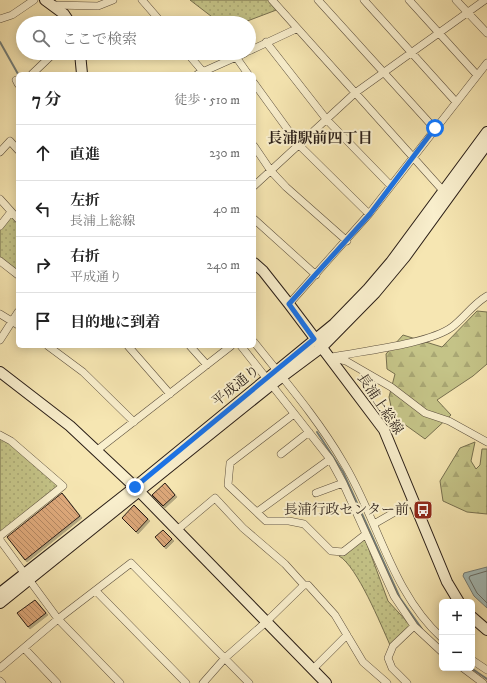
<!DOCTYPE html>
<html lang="ja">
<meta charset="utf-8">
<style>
:root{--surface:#fff;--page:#f2f2f2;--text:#222;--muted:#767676;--line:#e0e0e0}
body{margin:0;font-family:"IM FELL DW Pica","Noto Serif JP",serif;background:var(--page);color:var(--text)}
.controls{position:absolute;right:12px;bottom:12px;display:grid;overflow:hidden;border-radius:6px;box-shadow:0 2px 10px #0003}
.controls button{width:36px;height:36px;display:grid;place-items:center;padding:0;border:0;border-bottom:1px solid var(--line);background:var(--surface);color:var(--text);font:20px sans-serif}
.stop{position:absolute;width:12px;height:12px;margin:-9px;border:3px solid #1a73e8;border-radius:50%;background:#fff}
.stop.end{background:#1a73e8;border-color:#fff;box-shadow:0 1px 4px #0008}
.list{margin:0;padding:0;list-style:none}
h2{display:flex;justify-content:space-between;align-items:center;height:52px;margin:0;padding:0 16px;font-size:17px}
h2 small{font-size:13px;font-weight:400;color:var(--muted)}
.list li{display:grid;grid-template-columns:26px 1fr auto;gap:12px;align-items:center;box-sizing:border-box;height:56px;padding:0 16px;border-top:1px solid var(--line)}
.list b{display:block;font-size:15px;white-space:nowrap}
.list p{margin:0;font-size:13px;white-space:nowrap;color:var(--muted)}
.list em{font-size:13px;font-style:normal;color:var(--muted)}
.icon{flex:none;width:22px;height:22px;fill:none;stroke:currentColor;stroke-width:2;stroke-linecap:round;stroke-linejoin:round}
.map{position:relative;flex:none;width:487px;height:683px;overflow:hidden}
.search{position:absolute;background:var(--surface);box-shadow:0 2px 10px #0003;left:16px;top:16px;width:240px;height:44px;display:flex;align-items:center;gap:10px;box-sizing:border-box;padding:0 14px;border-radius:22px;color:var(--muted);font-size:15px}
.panel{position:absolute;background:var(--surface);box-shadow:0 2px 10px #0003;left:16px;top:72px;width:240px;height:276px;border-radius:6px}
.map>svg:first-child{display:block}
.forest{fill:url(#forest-firs);stroke:#77704f}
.park{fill:url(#park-dots);stroke:#77704f}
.water{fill:#a3bcb9;stroke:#737d78}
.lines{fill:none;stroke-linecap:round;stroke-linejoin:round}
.shore{stroke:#666d68;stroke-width:1}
.stream{stroke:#737d78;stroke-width:2}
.building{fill:url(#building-back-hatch);stroke:#2a1e17;filter:url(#shadow)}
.street-casing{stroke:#5d503e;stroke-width:8}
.secondary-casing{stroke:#2a1e17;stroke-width:12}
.street{stroke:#f9efcd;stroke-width:7}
.secondary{stroke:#f9efcd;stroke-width:10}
.route{stroke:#1a73e8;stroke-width:5}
.labels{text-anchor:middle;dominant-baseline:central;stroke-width:4;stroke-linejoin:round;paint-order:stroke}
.street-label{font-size:14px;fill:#2a1e17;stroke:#f9efcd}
.poi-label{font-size:14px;fill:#2a1e17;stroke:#f9efcd;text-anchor:end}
.neighbourhood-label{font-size:15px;font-weight:bold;fill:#2a1e17;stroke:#f9efcd}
</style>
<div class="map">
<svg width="487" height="683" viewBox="0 0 487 683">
<defs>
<pattern id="forest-firs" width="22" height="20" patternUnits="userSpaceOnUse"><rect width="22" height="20" fill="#c4c387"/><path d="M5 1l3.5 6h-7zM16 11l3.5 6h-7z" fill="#a9a774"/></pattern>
<pattern id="park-dots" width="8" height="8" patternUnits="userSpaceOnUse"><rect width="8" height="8" fill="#c4c387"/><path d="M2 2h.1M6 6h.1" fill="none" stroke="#a9a774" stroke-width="1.8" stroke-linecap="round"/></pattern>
<pattern id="building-back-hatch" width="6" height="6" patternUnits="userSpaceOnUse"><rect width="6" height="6" fill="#dda87a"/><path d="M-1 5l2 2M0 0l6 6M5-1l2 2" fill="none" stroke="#b38863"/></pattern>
<filter id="shadow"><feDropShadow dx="2" dy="2" stdDeviation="0" flood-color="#0004"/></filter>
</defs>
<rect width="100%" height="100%" fill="#f6e6b2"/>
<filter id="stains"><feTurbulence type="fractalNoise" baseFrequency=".005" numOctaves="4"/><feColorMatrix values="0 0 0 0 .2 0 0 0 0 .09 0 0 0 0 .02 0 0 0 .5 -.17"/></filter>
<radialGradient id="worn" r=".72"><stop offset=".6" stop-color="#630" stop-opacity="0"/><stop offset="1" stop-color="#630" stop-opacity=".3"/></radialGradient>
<path class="forest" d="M477,311L487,312V364L473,376L437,400L451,415L425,439L393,416L389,397L395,374L387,369L386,354L403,335L442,347Z
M475,442L471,461L476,469L480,465L482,449H487V514L467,512L443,501L440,481L460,448Z"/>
<path class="park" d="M190,0H271L279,9L242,23H220Z
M11,212L18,219V275L0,261V226Z
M0,435L63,486L0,536Z
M362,539H365L388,601L410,625L390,645C381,625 357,566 339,556L345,554Z"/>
<path class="water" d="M487,567V608L474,596L463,576L464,573Z"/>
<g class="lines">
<path class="shore" d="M487,571L470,576L469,578L477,593L487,603"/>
<path class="stream" d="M0,42L18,74
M317,432L343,472L400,598L422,629
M471,668L487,679"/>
</g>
<path class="building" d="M165,483L175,495L163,506L152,495Z
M62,493L80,516L25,560L7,537Z
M134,505L148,519L136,532L122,518Z
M163,530L172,539L164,547L155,537Z
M35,600L46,613L28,627L17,613Z"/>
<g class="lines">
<g class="street-casing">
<path id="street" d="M142,0L162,23
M272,0L446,194
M318,0L435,129
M364,0L456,102
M409,0L477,75
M456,0L487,33
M54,5L98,6L113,0
M0,19L12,15L34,0
M266,42L327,120L391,186
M249,51L296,29
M187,53L205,74
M236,57L248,74
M32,74L53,54
M198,74L245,53
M16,80L18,84
M254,83L299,145L369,214
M254,146L271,171L286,187L347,241
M0,152L10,141L18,150
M254,186L355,93L485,0
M0,199L18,219
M254,219L316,275
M0,226L11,212
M0,261L18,275
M289,304L369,214L487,63
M0,314L18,325
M0,340L18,312
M254,342C285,381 318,419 343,462C378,519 391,592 442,638
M48,346L83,372L134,422
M128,346L170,394
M190,346L207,365
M241,346L330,459L343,483L394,596L414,626L442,652
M330,357L346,361L391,387L425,413L449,421L487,442
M332,357C362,351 429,344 452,327C464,318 473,304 487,296
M294,414L230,463L228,485L266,521H289L304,524L331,551L343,552L366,534
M0,435L11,441L63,486L0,536
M96,451L231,346
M281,454L309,432
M316,493L343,483
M257,512L330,459
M374,524L414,501
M177,530L215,498L243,528L285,564L304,585H308L335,615L363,662L387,683
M0,540L58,619L120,683
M96,591L186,683
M24,648L57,683
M472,660L487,670
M0,668L58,619L131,563L249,683
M463,668L483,683
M313,669L347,635
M0,681L2,683
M203,683L225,658L266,622L304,585
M407,683L392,668L388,658L393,646L414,626"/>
</g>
<g class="secondary-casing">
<path id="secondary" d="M45,0L64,14L70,23
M80,53L82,74
M254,263L263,271L289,304L384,430L447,582L459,602
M0,372L70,426L135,487L326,683
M0,593L135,487L334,324L368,289L391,262L487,132
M0,603L271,385L322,347L375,293L405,257L487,144
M472,617L487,630"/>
</g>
<use href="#street" class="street"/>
<use href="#secondary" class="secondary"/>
</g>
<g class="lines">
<path class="route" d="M135,487L314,339L289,304L370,214L435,128"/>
</g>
<defs>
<g id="bus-square" transform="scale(1)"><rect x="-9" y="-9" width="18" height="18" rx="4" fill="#8f2418" stroke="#f9efcd"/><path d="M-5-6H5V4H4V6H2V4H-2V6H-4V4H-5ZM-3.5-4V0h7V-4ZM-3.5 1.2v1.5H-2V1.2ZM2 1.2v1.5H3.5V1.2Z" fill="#fff"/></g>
</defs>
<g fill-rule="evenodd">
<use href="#bus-square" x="423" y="510"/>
</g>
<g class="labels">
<g class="street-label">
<text transform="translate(236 386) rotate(-39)">平成通り</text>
<text transform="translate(380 404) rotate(56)">長浦上総線</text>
</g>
<g class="poi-label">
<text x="409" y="510">長浦行政センター前</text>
</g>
<g class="neighbourhood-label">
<text x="320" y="138">長浦駅前四丁目</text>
</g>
</g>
<rect width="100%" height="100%" filter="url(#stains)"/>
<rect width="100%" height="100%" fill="url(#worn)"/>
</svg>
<div class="controls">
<button>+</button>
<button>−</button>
</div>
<div class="stop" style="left:435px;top:128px"></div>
<div class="stop end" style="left:135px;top:487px"></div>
<div class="search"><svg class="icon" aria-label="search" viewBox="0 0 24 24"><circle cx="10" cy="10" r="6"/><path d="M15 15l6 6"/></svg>ここで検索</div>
<section class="panel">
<h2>7 分<small>徒歩 · 510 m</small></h2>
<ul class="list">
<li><svg class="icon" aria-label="ahead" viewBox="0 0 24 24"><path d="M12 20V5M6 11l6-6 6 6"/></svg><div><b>直進</b></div><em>230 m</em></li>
<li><svg class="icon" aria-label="left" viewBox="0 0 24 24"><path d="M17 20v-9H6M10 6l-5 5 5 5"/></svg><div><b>左折</b><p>長浦上総線</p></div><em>40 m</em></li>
<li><svg class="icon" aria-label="right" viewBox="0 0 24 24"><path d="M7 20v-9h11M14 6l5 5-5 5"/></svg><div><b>右折</b><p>平成通り</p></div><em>240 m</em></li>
<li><svg class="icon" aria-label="arrive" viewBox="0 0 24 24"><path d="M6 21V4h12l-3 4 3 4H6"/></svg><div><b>目的地に到着</b></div></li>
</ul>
</section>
</div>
